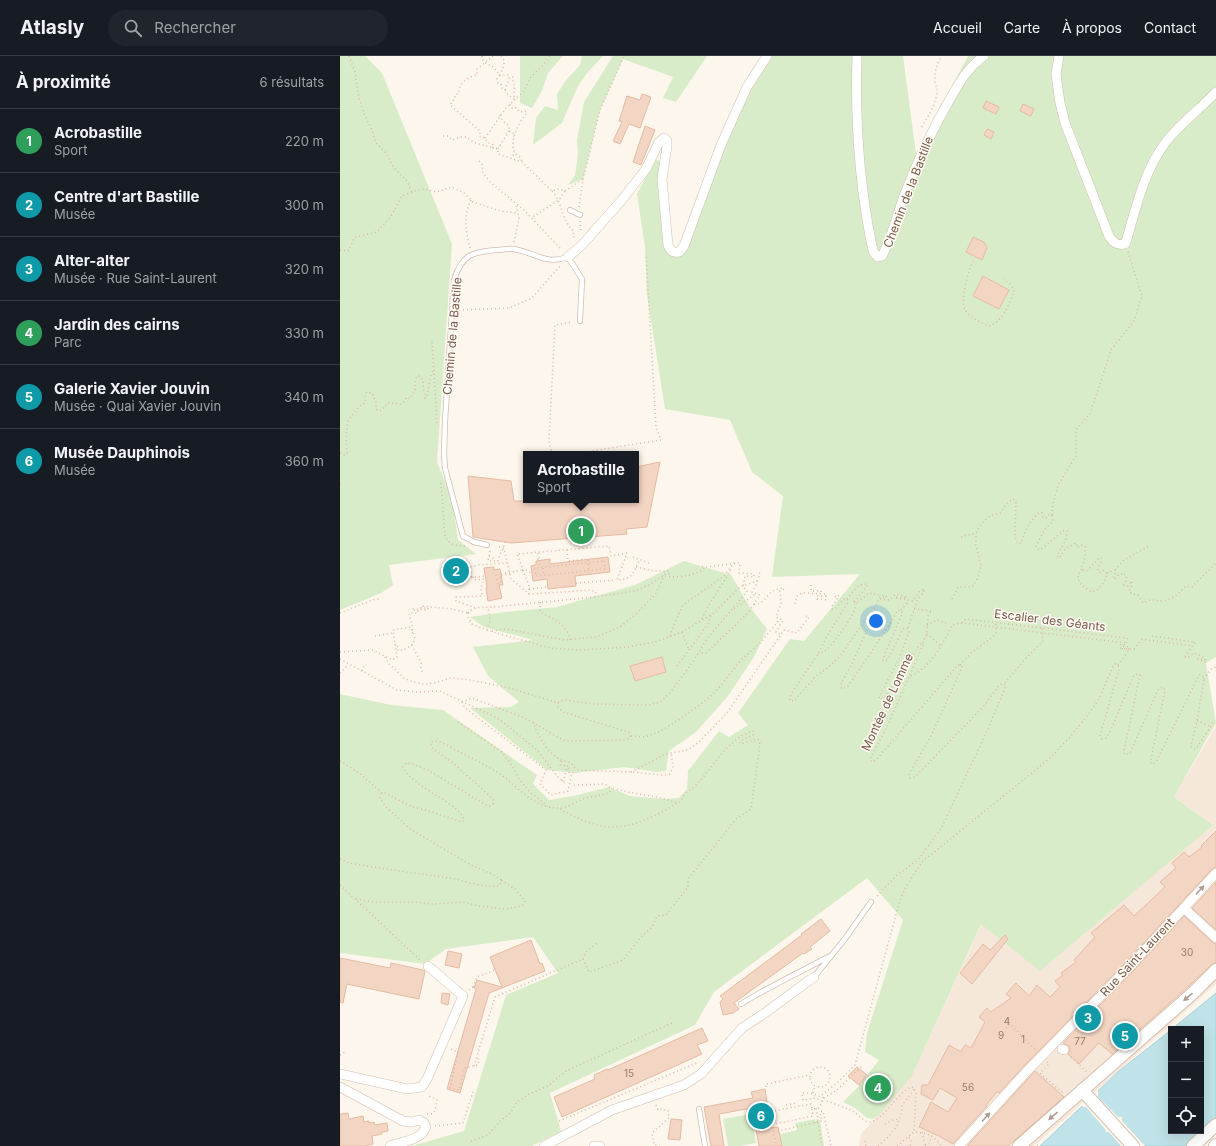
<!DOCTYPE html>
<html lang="fr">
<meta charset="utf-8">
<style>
:root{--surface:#171b24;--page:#20242c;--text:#f1f3f6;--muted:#9ea1a6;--line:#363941;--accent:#1a73e8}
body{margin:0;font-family:Inter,sans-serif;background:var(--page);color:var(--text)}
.controls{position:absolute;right:12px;bottom:12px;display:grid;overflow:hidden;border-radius:0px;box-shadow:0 4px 16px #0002}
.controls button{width:36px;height:36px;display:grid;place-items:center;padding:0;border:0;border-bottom:1px solid var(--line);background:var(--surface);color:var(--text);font:20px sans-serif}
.you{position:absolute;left:536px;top:565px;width:14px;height:14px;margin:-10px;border:3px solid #fff;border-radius:50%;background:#1a73e8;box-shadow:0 0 0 6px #1a73e833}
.badge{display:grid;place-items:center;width:26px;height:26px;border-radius:50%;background:var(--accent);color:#fff;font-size:13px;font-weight:700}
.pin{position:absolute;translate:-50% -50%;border:2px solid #fff;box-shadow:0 1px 4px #0006}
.popup{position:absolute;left:183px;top:395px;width:116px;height:52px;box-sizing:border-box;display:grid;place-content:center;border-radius:0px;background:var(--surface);filter:drop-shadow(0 1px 3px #0005);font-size:13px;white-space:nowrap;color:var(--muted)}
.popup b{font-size:15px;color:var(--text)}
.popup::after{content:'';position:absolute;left:50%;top:100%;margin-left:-8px;border:8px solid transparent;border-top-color:var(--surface)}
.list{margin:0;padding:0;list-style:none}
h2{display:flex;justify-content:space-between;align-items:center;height:52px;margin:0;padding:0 16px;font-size:17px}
h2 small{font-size:13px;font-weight:400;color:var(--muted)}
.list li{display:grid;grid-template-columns:26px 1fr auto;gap:12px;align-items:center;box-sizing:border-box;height:64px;padding:0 16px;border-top:1px solid var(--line)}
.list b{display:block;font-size:15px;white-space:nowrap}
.list p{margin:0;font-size:13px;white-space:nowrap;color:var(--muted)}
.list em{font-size:13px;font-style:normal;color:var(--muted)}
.icon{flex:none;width:22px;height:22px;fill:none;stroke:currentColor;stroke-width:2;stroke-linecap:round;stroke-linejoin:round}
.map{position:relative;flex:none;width:876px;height:1090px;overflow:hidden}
header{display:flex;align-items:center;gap:24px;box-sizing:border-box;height:56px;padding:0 20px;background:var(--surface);border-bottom:1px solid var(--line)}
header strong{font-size:19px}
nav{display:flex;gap:22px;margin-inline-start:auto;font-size:14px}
.search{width:280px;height:36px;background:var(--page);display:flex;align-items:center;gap:10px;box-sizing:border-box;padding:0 14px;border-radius:22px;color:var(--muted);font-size:15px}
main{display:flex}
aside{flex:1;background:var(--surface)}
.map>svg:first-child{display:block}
.residential{fill:#f5e8da}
.green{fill:#d8ecc9}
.water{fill:#bfe3e8;stroke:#a5d3da}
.pier{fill:#fdf6ec}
.building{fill:#f3d5c3;stroke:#e6bba3}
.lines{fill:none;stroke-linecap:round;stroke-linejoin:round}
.lane-casing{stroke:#d1beb0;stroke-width:6}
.street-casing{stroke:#d1beb0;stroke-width:10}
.secondary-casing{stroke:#d6c0b0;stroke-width:14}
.path{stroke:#d9b8a5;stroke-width:1.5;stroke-dasharray:1 3;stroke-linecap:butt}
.lane{stroke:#fff;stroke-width:4.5}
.street{stroke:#fff;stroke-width:9}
.secondary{stroke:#fff;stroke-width:12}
.path-bridge{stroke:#d9b8a5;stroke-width:1.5;stroke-dasharray:1 3;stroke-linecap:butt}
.oneway{fill:#af9d94}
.labels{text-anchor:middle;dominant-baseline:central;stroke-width:3;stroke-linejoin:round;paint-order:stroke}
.number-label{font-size:10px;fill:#987a6a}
.street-label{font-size:12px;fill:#7a5c4d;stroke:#fffaf3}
</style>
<header>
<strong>Atlasly</strong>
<div class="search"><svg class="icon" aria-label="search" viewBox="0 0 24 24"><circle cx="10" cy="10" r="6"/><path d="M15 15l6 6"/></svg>Rechercher</div>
<nav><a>Accueil</a><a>Carte</a><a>À propos</a><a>Contact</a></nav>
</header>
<main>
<aside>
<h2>À proximité<small>6 résultats</small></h2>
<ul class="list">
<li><span class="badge" style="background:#2e9e5b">1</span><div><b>Acrobastille</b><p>Sport</p></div><em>220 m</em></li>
<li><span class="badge" style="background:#0f9aa8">2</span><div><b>Centre d'art Bastille</b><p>Musée</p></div><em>300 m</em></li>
<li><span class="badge" style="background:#0f9aa8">3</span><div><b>Alter-alter</b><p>Musée · Rue Saint-Laurent</p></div><em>320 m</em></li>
<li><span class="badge" style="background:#2e9e5b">4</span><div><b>Jardin des cairns</b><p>Parc</p></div><em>330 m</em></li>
<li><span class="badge" style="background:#0f9aa8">5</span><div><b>Galerie Xavier Jouvin</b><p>Musée · Quai Xavier Jouvin</p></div><em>340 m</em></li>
<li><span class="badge" style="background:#0f9aa8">6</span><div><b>Musée Dauphinois</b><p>Musée</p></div><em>360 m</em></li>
</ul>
</aside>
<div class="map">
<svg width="876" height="1090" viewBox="0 0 876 1090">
<rect width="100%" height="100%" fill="#fdf6ec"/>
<path class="residential" d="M876,670V928L694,1090H519L521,1078L572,1020L642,867L872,768L834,741Z"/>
<path class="green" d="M0,0H25L42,17L112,188L97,406L112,443L118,484L136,498L49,509L53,529L41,537L0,554Z
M180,0H223L208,17L202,35L192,52L180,47Z
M242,0H263L247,17L237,32L222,67L193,89L196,62L205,50L218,54L217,38L227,23L240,9Z
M273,0H367L336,46L323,42L333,21L283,3L260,54L243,123L228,129L235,119L238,99L237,84L244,46Z
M427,0H563L576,98L628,0H876V601L866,607L876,667L834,741L873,769L700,915L641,868L572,1020L539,1059L533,1063L527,1062L515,1052L503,1046L518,1031L539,1004L525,996L527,977L563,864L527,822L374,936L355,969L210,1037L221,1075L192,1090H72L124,1075L166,939L218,917L193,881L106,893L85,908L0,897V638L51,649L103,654L197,719L193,728L209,744L233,740L269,731L290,740L323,743L339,742L347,733L348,715L379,675L389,681L408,669L398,657L450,583L464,585L520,518L432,521L443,440L412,416L390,364L325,353L307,239L305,191L297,138L314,106L317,104L320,105L328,189L339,196L381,89Z
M344,505L391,519L409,550L427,573L414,601L388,640L356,676L329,695L326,715L317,716L284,711L236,717L207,714L130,652L171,651L179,646L148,620L133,591L193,584L144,571L130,561L165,556L217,551L295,529Z
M411,1058L416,1087L399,1090H388L383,1063Z
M475,1063V1065L480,1064L484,1090H442L431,1072L438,1071L440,1078L457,1074L455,1067Z"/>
<path class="water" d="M876,937V1064L848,1090H700L779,1015L831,974V1075H861V973H832Z"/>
<path class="pier" d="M758,1034V1041L778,1061H782V1065L805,1090H781L769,1076H766L765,1073L746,1051L741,1050L738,1052Z"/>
<path class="building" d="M302,38L311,41L300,72L289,68L280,88L273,85L282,66L279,65L287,40L300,44Z
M646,45L659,51L656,58L643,52Z
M683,48L694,53L691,60L680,55Z
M305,70L315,74L301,109L293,106Z
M647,73L654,76L651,83L644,79Z
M633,181L644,186L647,192L642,204L626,196Z
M643,220L669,234L659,253L633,240Z
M320,406L307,471L286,473L287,478L171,487L133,481L128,420L171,425L174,445L296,444V411Z
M268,501L270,516L235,520L236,530L208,533L207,523L193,525L191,510L196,509V505L210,503V508Z
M154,511V514L160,513L163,529H159L162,542L148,545L146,532L147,531L144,512Z
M322,601L326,616L295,625L290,610Z
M876,775V811L872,813L787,905L684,1010L659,1037L657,1036L646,1049L647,1050L613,1088L599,1080L579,1071L591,1046L608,1056L617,1042L600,1032L593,1044L581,1038L582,1029H588L609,989L621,996L624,990L626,989L631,992L645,966L639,961L647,952L651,956L671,942L666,938L676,927L689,940L697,929L710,941L720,931L715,925L723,919L721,917L736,906L734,904L755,881L751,877L784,849L794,860L825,831L820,826L836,812L832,807L844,796L849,801L862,791L861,790Z
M876,826V874L852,852Z
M844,860L872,886L876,888V906L871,909L850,929L772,998L759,987L739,1008L728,998L730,994L729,990L723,987L795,913Z
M481,863L490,875L470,891L472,893L464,898L463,897L394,947L399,953L393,957L383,959L380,946L383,943L380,940L462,879L461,878Z
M665,879L668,883L632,928L620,917L643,888L650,894Z
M191,884L200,908L202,907L205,915L149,937L120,1037L107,1033L136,933L134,932L137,924L162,931L150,901Z
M108,895L122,898L119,912L105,909Z
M0,902L50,912L51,907L83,914L85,915L79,943L7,928L3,947L0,946Z
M102,937L110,938L108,949L101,947Z
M362,972L368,985L357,989L362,998L222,1061L214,1041L255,1023L254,1019L267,1013L268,1014Z
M517,1011L527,1019L519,1029L508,1020Z
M695,1015L724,1041L668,1090H628V1089Z
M425,1033L431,1072L438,1071L442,1090H419L412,1052L379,1058L384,1090H371L364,1051L413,1042L411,1036Z
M8,1057L9,1063L23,1060L24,1066L29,1065V1067L34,1066L35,1069L47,1067L48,1075L42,1076V1078L32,1080L33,1088L25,1090H0V1058Z
M331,1063L342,1064L340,1084L328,1083Z"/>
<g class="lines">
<g class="lane-casing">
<path id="lane" d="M230,154L240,159
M147,489L134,486L123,480L105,412L104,398L105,365L114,224C122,199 131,196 156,194C161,194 169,192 174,193C196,197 205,209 228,201L242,223L240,265
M474,921L504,884L531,846
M401,948C430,930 462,915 492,899
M359,1053L365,1090"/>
</g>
<g class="street-casing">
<path id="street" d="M517,0C515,64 519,127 532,190L534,197L538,201L542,200C552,181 557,160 564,140C577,106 592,74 610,43C619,27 628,11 644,0
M719,0L716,18L720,47L725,67L769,180C773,186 777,190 785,188L787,183C794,157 804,119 819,96C833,73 857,56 876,36
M228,201L242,189L281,145L306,113L319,86L324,82L327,85V90L322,123L328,189C331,195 332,197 339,196L344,190L381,89L407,31L427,0
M844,852L876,882
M722,993L724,994
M0,1018L67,1033L82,1031L87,1023L123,940L88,910
M0,1031L63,1065L72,1066L79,1064L84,1067L86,1071C81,1085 62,1085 50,1090
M204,1090L272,1054L344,1029L361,1018L402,972L422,959L474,921
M254,1090H260
M619,1090L688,1014L791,909L876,817"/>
</g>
<g class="secondary-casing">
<path id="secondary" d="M742,1034L793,1090
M679,1090L853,937L876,914
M853,1090L876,1069
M875,1090L876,1089"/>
</g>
<path class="path" d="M9,0L15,16L19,42L25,60L32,74L36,87L47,98L53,111L67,125L72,137
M142,0V3L145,7L152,10L160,19L157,23L158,27L162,29V32L165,34L168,39L174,43
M153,0L137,13V19C127,21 118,28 119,37L115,39V42L110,49L140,75V78L139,80L145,82L147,86L154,89L153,92L158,93V98L182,106L212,135L219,133L225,135L219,144L191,162
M161,0C167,6 163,12 160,19H169V22L173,21V26L175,30L174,34V43
M165,34L169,23
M170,48L172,52L175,51L180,56L185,55L187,57C179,65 164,94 180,101L182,106
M160,59L162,64L169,70V75L173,77L174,81
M582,71C588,60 595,50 597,37C597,33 596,31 595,27C594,17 597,9 601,0
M103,80H108L112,84L120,81H127C136,90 144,88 153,92
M145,82L166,52L183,36L191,21L203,9L210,0
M158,93L169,75
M171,103L175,96
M139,105L142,108L143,117L150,126L184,154L222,194
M212,135C223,147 221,165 234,175L233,180L235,182
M225,135L243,123
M239,151L243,123L260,54L284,0
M240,165L241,175
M174,186L179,163L176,147
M130,192C126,176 123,160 131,144
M0,194L8,195L15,181L37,176L51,160L62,140L81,133H85L96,136L112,131L124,137L133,146L160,155L178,157
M633,205C628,215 620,244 625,254C630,262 641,267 649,270C664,265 668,249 674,236L672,230L664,223
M119,254L169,252L192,242L220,210
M92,286L97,368
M0,397L5,399L7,397L6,380L8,364C16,357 15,352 25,347V338L27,336L32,337L36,346V353L40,355L45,351L47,347L62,348L67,341L69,343L75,334V324L77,320H80C85,325 82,330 84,335C84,337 85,339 85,342L87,341L90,322L93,314
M213,398L210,391L209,384L215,269L233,266
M233,398L321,384L316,371L306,198
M101,427L105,480C109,489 116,490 126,490
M0,428V430
M712,459L713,447L718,429L736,400V374L750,358L771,294L794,265L802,240L788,196
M621,481L636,477L642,467L650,460L660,457L668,446L673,443L676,446L675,480L678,488L681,487C685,475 690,464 700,456L702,457L703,461L706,462L708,459H712L713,465L705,473L696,490L699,494C709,489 715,480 725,474L727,475C727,484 721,492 717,500L718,502L720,501L725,493L736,487L738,492L741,489L745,490C745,494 746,498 745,501C744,508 740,509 744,515L748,514L759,502H761L762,504L758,512V515L760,516L763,514L767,517C766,525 760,534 751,536L739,527L738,519L742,513
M159,491L164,492L171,523L189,538L251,534L256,536L255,541
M227,494L228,505L248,503L249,514
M150,495L148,505H158C159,497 164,494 165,485
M198,497C199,499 199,501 199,504L198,503V502L199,503L200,512
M149,500L155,503
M293,501L309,507
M264,505L265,513L196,520L195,512Z
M296,511L314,515H329V518H323V520
M130,512L132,522
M203,512L204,519
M115,514L139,509L168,507
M182,514H187L192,518
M775,514L784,504L809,490
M767,517L775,514L776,515L773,522L775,523L778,519L784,517L787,523L784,529L788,530L792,525V529L789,535L792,538L798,539L803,547C813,541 814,546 822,545C832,544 840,537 846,530L852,531L876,507
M156,519L158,527H161L160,520L170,518
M325,520C339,522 354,520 365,512
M133,521L134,524L144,523L141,532L142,540L116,541V545L136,552
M119,523L145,520
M417,525L419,521L420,514
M236,527L276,524
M471,529V535H481V538
M189,533L208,531
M189,538V530L177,498L269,490L271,500L287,497L277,524C293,523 293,517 300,503
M495,541L498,539L499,540L492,550V553L496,552L504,543H507L508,546L487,580L478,598L453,635L450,641V645H454L475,621L490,610L501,599L530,557H533V561L512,608L501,627V631L502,633L508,630L548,571L558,554L562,555V558L545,597L543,604L545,605L548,603L563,573L567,572L569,576L559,603L540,639L539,643L544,642L558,623L579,589L581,587L583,589L547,671L532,699L530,703L532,706L537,703L618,609L622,610L620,616L591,680L569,718L570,722L575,721L643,651L660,628H664L666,630L647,675L602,771L578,804L557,819L536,841
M556,542L573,545L579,536L584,533L585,534L577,545L568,572
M507,543C512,537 519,525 528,529L514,546
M540,543L550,544L556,538L567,541L566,542L557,541L556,542
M612,543L618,531H632L638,522L641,510L636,489V478
M200,546V556C212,562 228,569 230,584
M514,546L516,547L529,537L546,540V542L540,541L532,556
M414,548C424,549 426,539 433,535C436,533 440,533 443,532L444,533L440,535L441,548L436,561L443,564L436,576L441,579
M455,548L457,540L462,537L486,538V540H477V543L487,544
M394,553L417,537
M574,553L592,555L588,559L587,578L582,588
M561,554L569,545
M0,557L32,544L39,543
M128,557V561L132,568L146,574L210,592L242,594L288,591L315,586L342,576L374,557L400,531L417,525V528L412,536L420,539L408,557L366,597H359
M128,557L131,554L136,552L153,551L255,541L295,535L309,529L323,520
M362,563C370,544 382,530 392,512
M622,567L626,563L787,582L786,589L781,588V590L789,591V593L780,592V593H794L802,583L808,584L853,590
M587,569L597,564L606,567
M147,574L150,564L148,551
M152,575L166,573L224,584L256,581L280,571L296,558L315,539L324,520
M342,576L349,594
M587,578L601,590
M35,580L53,577
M330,580L335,566L343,549L384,520L395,506
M812,580L855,586L845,601
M55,589L57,588L58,595C67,593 71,591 75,583L69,557H78V555L72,554L73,553L88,554V552H81V550L112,553L128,557
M72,589L81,607V612L83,617
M0,596L33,594L52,604L57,601L53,574L71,571L72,577L74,576
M478,598C481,597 485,596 487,593C494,587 518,555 516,547
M45,601L48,607L64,622L73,626L84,628L94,627L111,622L130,624L170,632L218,647L220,645L226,644L252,648L300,649H310L320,646L329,638L353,606L366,584L406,537L407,535L403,531L405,520L414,521V518L399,517L400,507L366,511L359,510
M845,601L846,602L855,597L865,602V604L859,602L858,603L866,607
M0,603L57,634L78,636L100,635L159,663L197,694L218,721L225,727
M620,609L631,597L650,583L656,577V567
M778,609L789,594
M337,610L368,568L371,559
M22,615L24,610
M0,617L7,610
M571,620C591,611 603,588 612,569L622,567L786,587
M864,623L871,613L876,611
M665,627L686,602L703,585L702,572
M122,646L132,642L185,662L219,682L226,685L284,684L290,682V679L288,676L223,656L218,651V647
M122,646L125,652L206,714L200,728L211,739L228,735L231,720L235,714
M857,665L870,670
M118,666L162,696L173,711L179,723L189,735L207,750
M193,666C197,679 207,696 219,703C223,705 228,705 231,707C234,710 235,712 238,714L291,716L324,719L330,718L333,711L331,696
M291,680L305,681L321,675L346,659L370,641L378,633L401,604L421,586L440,563
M0,705L19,717L42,737
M221,705L220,709L227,710
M291,716L326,698L348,694L359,686L387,657L444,574L457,577L469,561L465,560
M222,725L224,723L227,710H229V718
M269,731C292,739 314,738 337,747C342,745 342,742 345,738C350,734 355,731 359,726C374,709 390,681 413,675L414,678
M220,753C235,761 254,771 272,771C295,771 318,759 337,747
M0,803L9,807C43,813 76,817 109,822C123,824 149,834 160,829L161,824L154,819L131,809L70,773L46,751L40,742L42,737H46L56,743L73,751L93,756L121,766L124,765C122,747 72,732 63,711L66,707L73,708L88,714L146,749L150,750L153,748L154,745L152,742L113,707L93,693L91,690V686C100,683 109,691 116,694C133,703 149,710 164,721C181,734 195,752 218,752C226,753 236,745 243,743C252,740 262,740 270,736L269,731L265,728L232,729
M0,829L80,904
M16,843L33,846H75L91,848L123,846L139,850L165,853L182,850L185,845L175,833L161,824
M243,903L246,896L257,887
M133,931L137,921L155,914
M129,934L135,929
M666,972L670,968L695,993
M111,993L118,996L110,1032L119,1034L125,1012L138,1009L139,1005L137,1000
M0,999L5,996
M731,1001L747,1016
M707,1006L709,1008L700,1017L723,1037
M134,1010L155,941L243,903L249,916L283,904L301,881L312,871L317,860L326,859L348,831V823L396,763L411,753L420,688L418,683L401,688L400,685L415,678
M470 1021a10 10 0 1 1 20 0a10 10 0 1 1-20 0Z
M426,1031V1028L470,1019
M473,1037L475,1030
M482,1039L497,1027L515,1009L560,844L566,831L582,806L709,703L731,680L751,655L759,643L773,610L775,608L778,609L779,613L760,680L762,683L766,682L770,676L794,619L798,618L800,619L784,695L785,699L790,697L818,634L823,631L825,634L811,703L810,706L812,708L815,707L817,704L859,619H862L864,623L857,665L851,689L852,692L856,693L858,690L873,667
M482,1045L475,1042L463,1044L462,1037H470L484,1042
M487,1045L511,1054L527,1066H530C547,1061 560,1033 572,1031L576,1035L574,1076
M316,1049L318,1054L324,1053L325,1055H328L329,1062L312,1077L314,1089L320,1090
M446,1049L456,1047
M429,1051L430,1053L433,1055
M87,1058H92L95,1055L97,1044L87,1039
M434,1061L435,1068L473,1060L472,1053
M430,1062L434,1061L433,1055L471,1048L472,1053L479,1052L484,1042L497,1034L523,1009
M219,1065L359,1006
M478,1066L482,1090
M475,1067V1065L478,1064L476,1052
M545,1068L553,1064L560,1063
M95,1070L123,1067L134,1033
M582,1076L585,1090
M569,1081L571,1085L570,1090
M131,1085L148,1079L158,1067L171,1056L177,1046L189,1038L208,1030L226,1015L332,967
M525,1085L526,1090
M436,1087L433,1076L482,1065L480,1056L483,1055L491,1090
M585,1089L589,1088L592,1079
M538,1090L551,1078L557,1070L562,1056V1050L574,1033
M557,1090L574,1076C589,1077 592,1079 602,1090
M697,1090L698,1089"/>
<use href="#lane" class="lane"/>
<use href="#street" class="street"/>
<use href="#secondary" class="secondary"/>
<path class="path-bridge" d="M161,518L182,514"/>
</g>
<defs><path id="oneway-solid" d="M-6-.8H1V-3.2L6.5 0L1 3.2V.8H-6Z"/></defs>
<g class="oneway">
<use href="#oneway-solid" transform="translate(860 834) rotate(-47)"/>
<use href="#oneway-solid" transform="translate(848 941) rotate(139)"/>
<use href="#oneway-solid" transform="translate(713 1060) rotate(139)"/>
<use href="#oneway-solid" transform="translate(646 1061) rotate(-48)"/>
</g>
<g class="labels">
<g class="number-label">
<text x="847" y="896">30</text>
<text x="667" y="965">4</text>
<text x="661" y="979">9</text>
<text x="683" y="983">1</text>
<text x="740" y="985">77</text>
<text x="289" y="1017">15</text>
<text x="628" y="1031">56</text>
</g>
<g class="street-label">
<text transform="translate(568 136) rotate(-69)">Chemin de la Bastille</text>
<text transform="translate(112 280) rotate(-85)">Chemin de la Bastille</text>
<text transform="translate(710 564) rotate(7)">Escalier des Géants</text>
<text transform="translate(547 646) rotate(-65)">Montée de Lomme</text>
<text transform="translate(797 901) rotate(-47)">Rue Saint-Laurent</text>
</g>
</g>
</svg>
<div class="controls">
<button>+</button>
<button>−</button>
<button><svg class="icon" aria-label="locate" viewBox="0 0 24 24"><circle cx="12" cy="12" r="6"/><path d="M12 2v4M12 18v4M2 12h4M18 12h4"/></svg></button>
</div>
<div class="you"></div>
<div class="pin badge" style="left:241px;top:475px;background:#2e9e5b">1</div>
<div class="popup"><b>Acrobastille</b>Sport</div>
<div class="pin badge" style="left:116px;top:515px;background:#0f9aa8">2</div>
<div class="pin badge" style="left:748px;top:962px;background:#0f9aa8">3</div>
<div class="pin badge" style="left:538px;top:1032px;background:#2e9e5b">4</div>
<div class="pin badge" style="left:785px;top:980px;background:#0f9aa8">5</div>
<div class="pin badge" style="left:421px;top:1060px;background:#0f9aa8">6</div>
</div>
</main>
